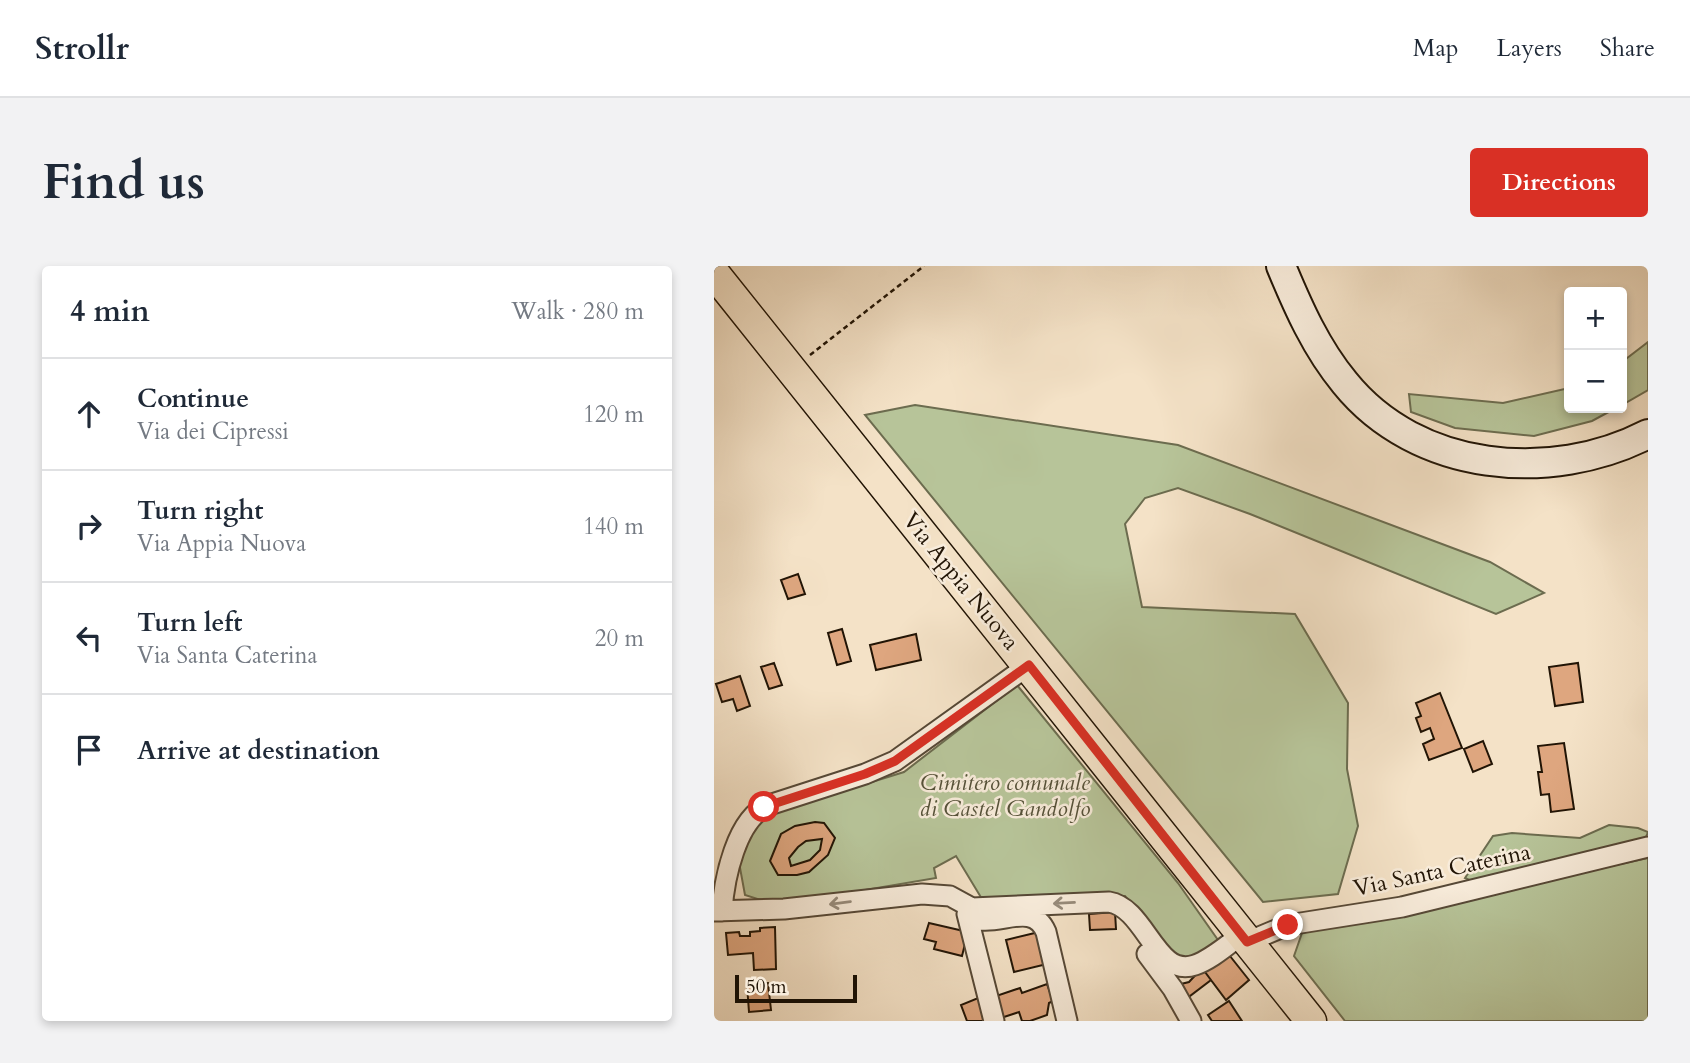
<!DOCTYPE html>
<meta charset="utf-8">
<style>
:root{--surface:#fff;--page:#f2f2f3;--text:#1f2937;--muted:#747a83;--line:#e0e1e3;--accent:#d93025}
body{margin:0;font-family:Cardo,serif;background:var(--page);color:var(--text)}
.controls{position:absolute;right:21px;top:21px;display:grid;overflow:hidden;border-radius:7px;box-shadow:0 4px 10px #0003}
.controls button{width:63px;height:63px;display:grid;place-items:center;padding:0;border:0;border-bottom:2px solid var(--line);background:var(--surface);color:var(--text);font:35px sans-serif}
.scale{position:absolute;left:21px;bottom:18px;width:122px;box-sizing:border-box;padding-left:7px;border:4px solid #211405;border-top:0;font-size:19px;line-height:24px;white-space:nowrap;color:#211405;-webkit-text-stroke:5px #f8ecdb;paint-order:stroke}
.stop{position:absolute;width:21px;height:21px;margin:-16px;border:5px solid #d93025;border-radius:50%;background:#fff}
.stop.end{background:#d93025;border-color:#fff;box-shadow:0 2px 7px #0008}
.list{margin:0;padding:0;list-style:none}
h2{display:flex;justify-content:space-between;align-items:center;height:91px;margin:0;padding:0 28px;font-size:30px}
h2 small{font-size:23px;font-weight:400;color:var(--muted)}
.list li{display:grid;grid-template-columns:46px 1fr auto;gap:21px;align-items:center;box-sizing:border-box;height:112px;padding:0 28px;border-top:2px solid var(--line)}
.list b{display:block;font-size:26px;white-space:nowrap}
.list p{margin:0;font-size:23px;white-space:nowrap;color:var(--muted)}
.list em{font-size:23px;font-style:normal;color:var(--muted)}
.icon{flex:none;width:38px;height:38px;fill:none;stroke:currentColor;stroke-width:2;stroke-linecap:round;stroke-linejoin:round}
.map{position:relative;flex:none;width:934px;height:755px;overflow:hidden;border-radius:7px}
header{display:flex;align-items:center;gap:42px;box-sizing:border-box;height:98px;padding:0 35px;background:var(--surface);border-bottom:2px solid var(--line)}
header strong{font-size:33px}
nav{display:flex;gap:38px;margin-inline-start:auto;font-size:24px}
.intro{display:flex;align-items:center;justify-content:space-between;box-sizing:border-box;height:168px;padding:0 42px}
h1{margin:0;font-size:49px}
.button{padding:18px 32px;border-radius:7px;background:var(--accent);color:#fff;font-size:24px;font-weight:700}
main{display:flex;gap:42px;padding:0 42px}
aside{flex:1;background:var(--surface);border-radius:7px;box-shadow:0 4px 10px #0003}
.map>svg:first-child{display:block}
.green{fill:#b7c499;stroke:#6c6c4f;stroke-width:2}
.building{fill:#dea67f;stroke:#211405;stroke-width:2;fill-rule:evenodd}
.lines{fill:none;stroke-linecap:round;stroke-linejoin:round}
.minor-casing{stroke:#564836;stroke-width:23}
.secondary-casing{stroke:#211405;stroke-width:32}
.primary-casing{stroke:#211405;stroke-width:33}
.path{stroke:#211405;stroke-width:2.5;stroke-dasharray:5 3.5;stroke-linecap:butt}
.minor{stroke:#f8ecdb;stroke-width:19}
.secondary{stroke:#f8ecdb;stroke-width:28}
.primary{stroke:#f4e2c7;stroke-width:30}
.oneway{stroke:#978b7b}
.route{stroke:#d93025;stroke-width:9}
.labels{text-anchor:middle;dominant-baseline:central;stroke-width:5;stroke-linejoin:round;paint-order:stroke}
.street-label{font-size:23px;fill:#211405;stroke:#f8ecdb}
.park-label{font-size:23px;font-style:italic;fill:#565239;stroke:#f8ecdb}
</style>
<header>
<strong>Strollr</strong>
<nav><a>Map</a><a>Layers</a><a>Share</a></nav>
</header>
<div class="intro"><h1>Find us</h1><a class="button">Directions</a></div>
<main>
<aside>
<h2>4 min<small>Walk · 280 m</small></h2>
<ul class="list">
<li><svg class="icon" aria-label="ahead" viewBox="0 0 24 24"><path d="M12 20V5M6 11l6-6 6 6"/></svg><div><b>Continue</b><p>Via dei Cipressi</p></div><em>120 m</em></li>
<li><svg class="icon" aria-label="right" viewBox="0 0 24 24"><path d="M7 20v-9h11M14 6l5 5-5 5"/></svg><div><b>Turn right</b><p>Via Appia Nuova</p></div><em>140 m</em></li>
<li><svg class="icon" aria-label="left" viewBox="0 0 24 24"><path d="M17 20v-9H6M10 6l-5 5 5 5"/></svg><div><b>Turn left</b><p>Via Santa Caterina</p></div><em>20 m</em></li>
<li><svg class="icon" aria-label="arrive" viewBox="0 0 24 24"><path d="M6 21V4h12l-3 4 3 4H6"/></svg><div><b>Arrive at destination</b></div></li>
</ul>
</aside>
<div class="map">
<svg width="934" height="755" viewBox="0 0 934 755">
<rect width="100%" height="100%" fill="#f4e2c7"/>
<filter id="stains"><feTurbulence type="fractalNoise" baseFrequency=".00286" numOctaves="4"/><feColorMatrix values="0 0 0 0 .2 0 0 0 0 .09 0 0 0 0 .02 0 0 0 .5 -.17"/></filter>
<radialGradient id="worn" r=".72"><stop offset=".6" stop-color="#630" stop-opacity="0"/><stop offset="1" stop-color="#630" stop-opacity=".3"/></radialGradient>
<path class="green" d="M934,76V124L908,139V96Z
M855,122V142H902L878,155L820,170L741,162L697,146L695,128L789,137Z
M201,139L464,179L776,296L830,327L782,348L536,248L464,222L431,232L411,258L428,341L581,348L634,437L633,503L644,560L624,628L549,636L151,149Z
M303,419L464,617L504,674L476,694L453,688L411,630L268,633L242,590L220,602L222,612L63,639L31,629L24,591L46,555L54,548L190,506Z
M895,559L924,562L934,566L930,576L762,617L751,612L779,570L798,567L866,572Z
M934,592V755H631L580,690L588,667Z"/>
<path class="building" d="M84,308L91,328L74,333L67,314Z
M128,363L137,395L123,399L114,367Z
M202,368L207,394L162,404L156,379Z
M60,397L68,419L55,423L47,401Z
M864,397L869,436L841,440L835,401Z
M26,410L36,440L23,445L19,433L8,436L2,418Z
M726,427L748,482L715,494L709,478L720,473L716,462L707,466L702,452L707,450L702,437Z
M769,475L778,498L759,506L750,483Z
M850,477L860,543L837,546L835,528L827,529L824,506H828L824,480Z
M101,556L110,557L121,572L114,589L95,606L83,609H64L56,595L67,568L81,560ZM108,573L106,584L96,594L77,600L75,592L84,581L92,575Z
M401,646L402,663L376,664L375,648Z
M215,657L254,666L248,690L220,683L222,676L210,673Z
M61,661L62,703L40,704L39,687L14,689L12,667L25,666L26,670H36V666L46,665V662Z
M325,666L333,698L300,706L292,674Z
M512,685L535,714L512,734L488,702Z
M488,702L497,714L472,733L467,718L475,716Z
M54,717L57,744L35,746L33,719Z
M333,718L339,735L335,737L333,749L316,755H308L305,746L287,752L279,731L306,722L308,727Z
M269,730L278,755H253L247,739Z
M515,735L528,755H498L494,749Z"/>
<g class="lines">
<g class="minor-casing">
<path id="minor" d="M258,642L267,654C290,657 320,637 332,666L353,755
M258,642L253,648L280,755
M0,645L70,643L208,628L236,630L258,642L395,636C432,642 442,713 481,699C498,693 513,679 527,669
M8,645C10,614 22,552 55,539L151,508L181,495L315,399
M533,676L574,659L688,641L934,581
M433,688L459,723L477,755"/>
</g>
<g class="secondary-casing">
<path id="secondary" d="M567,0C584,41 602,82 631,117C703,206 837,218 934,168"/>
</g>
<g class="primary-casing">
<path id="primary" d="M0,7L597,755"/>
</g>
<path class="path" d="M96,89L210,0"/>
<use href="#minor" class="minor"/>
<use href="#secondary" class="secondary"/>
<use href="#primary" class="primary"/>
</g>
<defs><path id="oneway-shaft" d="M-6 0H5M1.5-3L5.5 0L1.5 3" fill="none" stroke-width="1.6" stroke-linecap="round" stroke-linejoin="round" transform="scale(1.75)"/></defs>
<g class="oneway">
<use href="#oneway-shaft" transform="translate(126 637) rotate(173)"/>
<use href="#oneway-shaft" transform="translate(350 637) rotate(177)"/>
</g>
<g class="lines">
<path class="route" d="M50,541L151,508L181,495L315,399L533,676L574,659"/>
</g>
<g class="labels">
<g class="street-label">
<text transform="translate(247 315) rotate(51)">Via Appia Nuova</text>
<text transform="translate(728 604) rotate(-12)">Via Santa Caterina</text>
</g>
<g class="park-label">
<text x="291" y="516">Cimitero comunale<tspan x="291" dy="26">di Castel Gandolfo</tspan></text>
</g>
</g>
<rect width="100%" height="100%" filter="url(#stains)"/>
<rect width="100%" height="100%" fill="url(#worn)"/>
</svg>
<div class="controls">
<button>+</button>
<button>−</button>
</div>
<div class="scale">50 m</div>
<div class="stop" style="left:50px;top:541px"></div>
<div class="stop end" style="left:574px;top:659px"></div>
</div>
</main>
